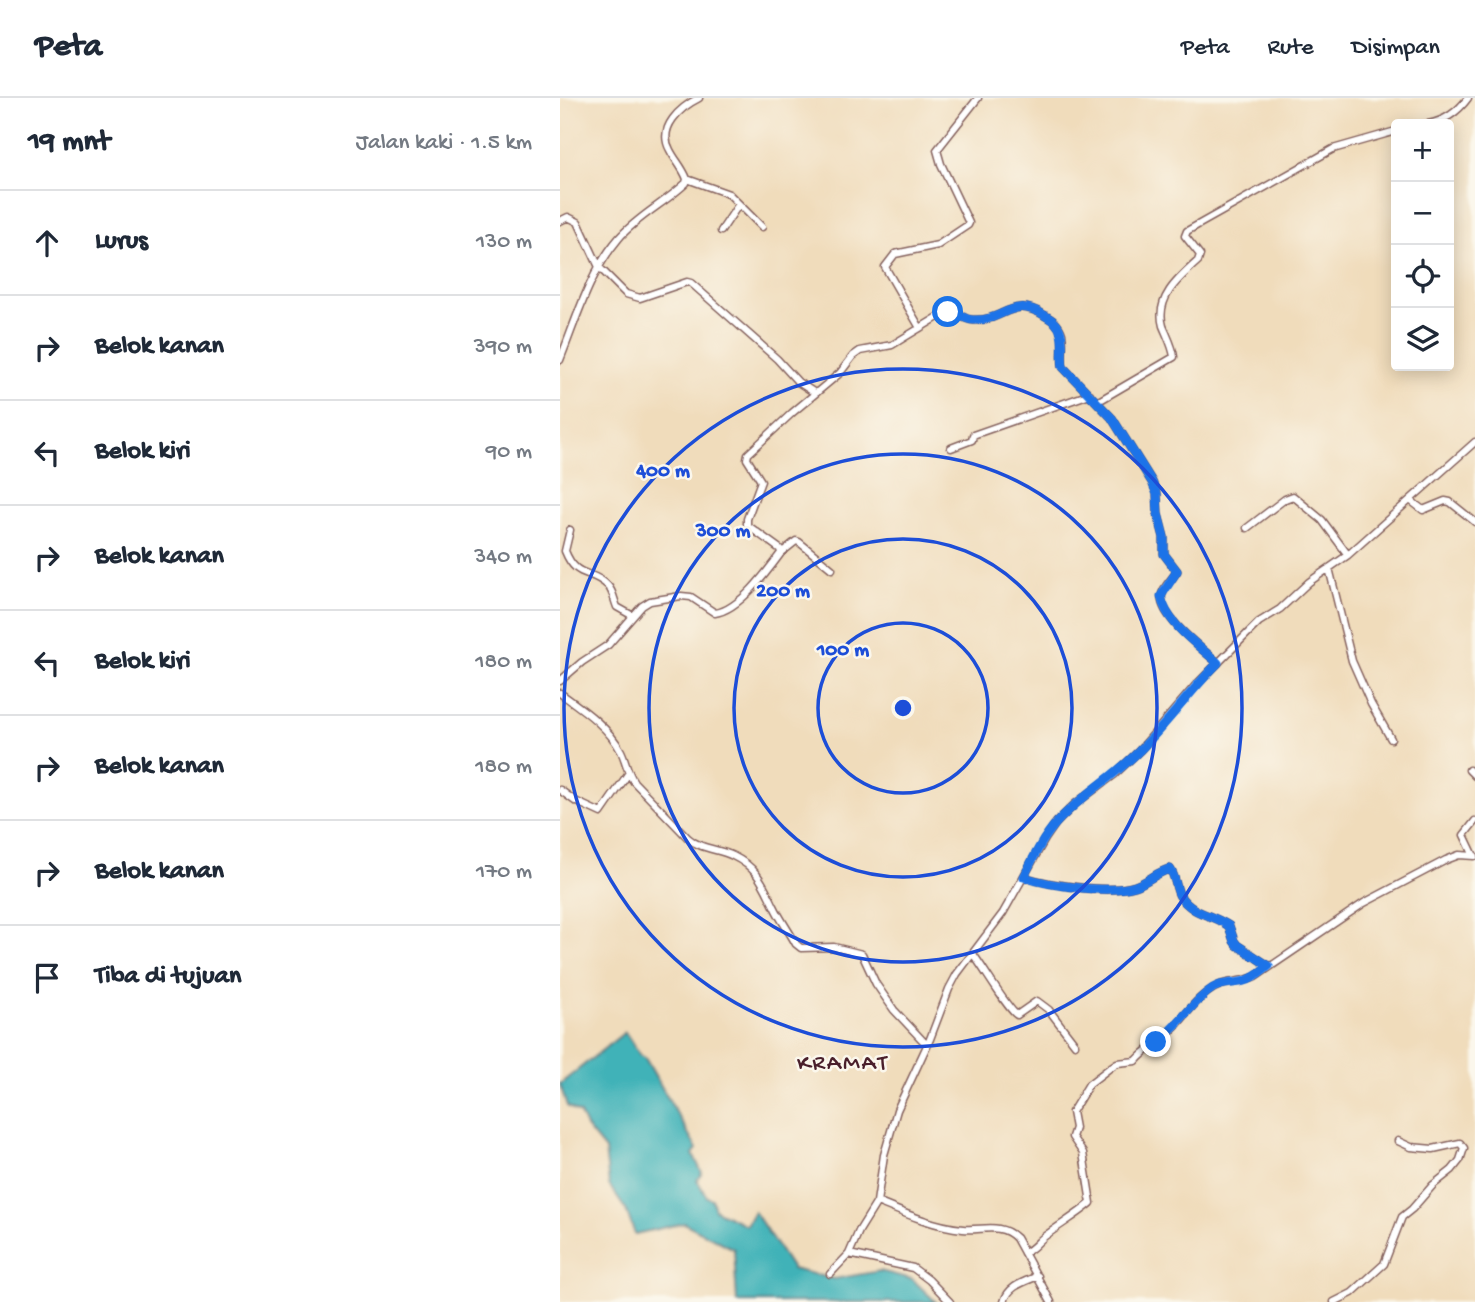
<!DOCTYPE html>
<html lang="id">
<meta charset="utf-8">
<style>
:root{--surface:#fff;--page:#f6f6f7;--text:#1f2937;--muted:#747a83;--line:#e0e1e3}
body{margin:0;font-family:"Gochi Hand",sans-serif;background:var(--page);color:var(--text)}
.controls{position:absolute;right:21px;top:21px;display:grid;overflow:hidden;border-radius:7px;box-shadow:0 4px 18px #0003}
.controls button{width:63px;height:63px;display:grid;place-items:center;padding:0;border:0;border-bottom:2px solid var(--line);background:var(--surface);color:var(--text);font:35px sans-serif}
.stop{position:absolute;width:21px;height:21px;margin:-16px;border:5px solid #1a73e8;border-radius:50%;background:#fff}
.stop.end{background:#1a73e8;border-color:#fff;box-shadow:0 2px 7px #0008}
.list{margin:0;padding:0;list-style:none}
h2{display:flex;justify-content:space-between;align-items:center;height:91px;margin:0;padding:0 28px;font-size:30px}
h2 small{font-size:23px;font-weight:400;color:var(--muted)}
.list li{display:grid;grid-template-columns:46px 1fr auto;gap:21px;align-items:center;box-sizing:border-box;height:105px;padding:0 28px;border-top:2px solid var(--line)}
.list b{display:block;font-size:26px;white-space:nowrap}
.list em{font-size:23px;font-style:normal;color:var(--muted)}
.icon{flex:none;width:38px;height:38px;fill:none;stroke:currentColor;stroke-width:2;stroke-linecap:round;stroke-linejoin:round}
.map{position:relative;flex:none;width:915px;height:1204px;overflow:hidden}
header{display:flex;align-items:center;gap:42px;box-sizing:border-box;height:98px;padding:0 35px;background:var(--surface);border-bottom:2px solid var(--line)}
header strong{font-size:33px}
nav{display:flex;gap:38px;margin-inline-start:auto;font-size:24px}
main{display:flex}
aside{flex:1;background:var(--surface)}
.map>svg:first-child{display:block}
.water{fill:#41b2b8;stroke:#466872;stroke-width:2}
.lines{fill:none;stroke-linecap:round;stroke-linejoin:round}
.minor-casing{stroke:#84615d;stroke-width:9}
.minor{stroke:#fff;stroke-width:6}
.route{stroke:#1a73e8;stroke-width:9}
.ring{fill:none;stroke:#1d4ed8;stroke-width:3.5}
.labels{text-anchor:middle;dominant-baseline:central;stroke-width:5;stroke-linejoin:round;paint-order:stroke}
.quarter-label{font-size:24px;letter-spacing:2px;fill:#4a1f2b;stroke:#fbf7ec}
.centre{fill:#1d4ed8;stroke:#fbf7ec;stroke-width:3.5}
.ring-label{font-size:21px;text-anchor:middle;font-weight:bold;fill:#1d4ed8;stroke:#fbf7ec;stroke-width:5;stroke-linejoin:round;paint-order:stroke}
</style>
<header>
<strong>Peta</strong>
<nav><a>Peta</a><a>Rute</a><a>Disimpan</a></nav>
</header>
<main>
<aside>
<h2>19 mnt<small>Jalan kaki · 1.5 km</small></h2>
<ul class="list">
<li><svg class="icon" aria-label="ahead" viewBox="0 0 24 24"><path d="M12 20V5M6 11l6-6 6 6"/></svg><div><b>Lurus</b></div><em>130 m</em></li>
<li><svg class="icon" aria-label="right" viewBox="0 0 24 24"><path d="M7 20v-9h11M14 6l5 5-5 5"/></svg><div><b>Belok kanan</b></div><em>390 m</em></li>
<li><svg class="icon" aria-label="left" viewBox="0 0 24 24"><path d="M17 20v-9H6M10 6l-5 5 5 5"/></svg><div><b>Belok kiri</b></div><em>90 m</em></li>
<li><svg class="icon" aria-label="right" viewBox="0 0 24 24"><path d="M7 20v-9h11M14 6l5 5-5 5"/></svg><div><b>Belok kanan</b></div><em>340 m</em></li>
<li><svg class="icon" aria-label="left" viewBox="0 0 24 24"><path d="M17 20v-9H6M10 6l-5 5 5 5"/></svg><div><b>Belok kiri</b></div><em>180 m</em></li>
<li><svg class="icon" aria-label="right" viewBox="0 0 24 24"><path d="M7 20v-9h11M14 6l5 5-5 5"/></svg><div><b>Belok kanan</b></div><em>180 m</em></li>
<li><svg class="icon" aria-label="right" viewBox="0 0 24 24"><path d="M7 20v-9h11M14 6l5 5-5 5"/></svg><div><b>Belok kanan</b></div><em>170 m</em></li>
<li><svg class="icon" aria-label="arrive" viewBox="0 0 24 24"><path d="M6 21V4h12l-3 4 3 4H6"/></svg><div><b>Tiba di tujuan</b></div></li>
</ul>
</aside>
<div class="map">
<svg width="915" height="1204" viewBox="0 0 915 1204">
<rect width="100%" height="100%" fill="#fbf7ec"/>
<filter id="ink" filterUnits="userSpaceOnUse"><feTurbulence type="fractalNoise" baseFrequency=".0143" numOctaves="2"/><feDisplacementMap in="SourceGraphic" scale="14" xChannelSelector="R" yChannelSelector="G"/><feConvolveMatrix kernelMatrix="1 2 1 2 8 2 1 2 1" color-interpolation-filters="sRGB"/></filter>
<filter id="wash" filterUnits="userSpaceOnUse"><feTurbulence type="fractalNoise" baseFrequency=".00686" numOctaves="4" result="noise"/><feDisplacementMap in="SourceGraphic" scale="28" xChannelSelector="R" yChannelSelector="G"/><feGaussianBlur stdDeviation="1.57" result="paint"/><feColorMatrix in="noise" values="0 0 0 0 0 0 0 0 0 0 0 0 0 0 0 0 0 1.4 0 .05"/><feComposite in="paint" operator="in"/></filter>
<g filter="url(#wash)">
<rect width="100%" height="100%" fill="#f0dcbb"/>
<path class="water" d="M65,934L80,957L85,960L137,1051L133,1056L142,1075L137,1082L147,1099L152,1101L155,1112L186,1127L194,1113L232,1171L274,1181L320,1173L352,1181L376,1204H177L174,1151L124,1125L75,1136L66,1112L49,1087L45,1052L26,1029L20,1016L7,1008L0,986Z"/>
</g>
<g filter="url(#ink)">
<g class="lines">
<g class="minor-casing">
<path id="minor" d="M868,26C885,23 897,15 908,0
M127,81L169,96L202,129
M0,123L8,119L18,124L39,169L66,196L80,200L127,184L131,185L217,261L238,284L255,295
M161,133L179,106
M360,230L325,169L335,156L378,147L408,127L409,125L381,66L377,52L418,0
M0,262C17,220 29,175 59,140C78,118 105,105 126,85L127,81C123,70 115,62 110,52C97,29 121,9 139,0
M537,304L614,259C613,249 607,238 603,228C595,200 619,180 638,163L640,157L625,138L627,133L773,51L836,33
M391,350L412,342L413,337L530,296
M850,402L863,412L885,403L890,404L915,424
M687,430L725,401L733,398L762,422L788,457
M10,432L5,453C17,483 31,470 48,488C53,493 54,502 57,509L73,518
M221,455L236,443L239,444L272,471
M769,470L792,563L811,606L831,641
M0,583L22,564L48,547L82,508L90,503L121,498L131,499L155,515C179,512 207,474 221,455L220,451L187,427V421L201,383L187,361L188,356L232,315L280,275L293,258L300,253L332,247L388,213C398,213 403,222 413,222C444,224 451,197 484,217C493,222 499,226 502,236C504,247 501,258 503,269L552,320L592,384L597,395L598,416L604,439V456L617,473C613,481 603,488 602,497C597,517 644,552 658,565
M0,595C22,611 48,628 61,653C66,663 67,674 74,684L128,740C140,751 159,751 173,758C198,770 203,786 214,808C220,821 229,833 236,846L241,850L274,849L302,856L316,886L334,912L367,947
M909,672L915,678
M0,692L15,703L41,715L68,676
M914,758L904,737L915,723
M464,779C490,787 549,796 575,788C588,784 598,773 610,771C616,779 615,789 620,798C633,817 652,816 669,828L674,843L677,847L709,868
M413,856C423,869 448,912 457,917L477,903L489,912L515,946
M317,1104C344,1115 373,1128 403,1131C422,1133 440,1124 456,1140L491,1204
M464,1155C474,1151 477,1144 485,1138C501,1126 517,1117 531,1105L523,1055L512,1039L515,1030L512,1014L529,986L551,969L557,965L576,963C586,951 599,945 610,934C626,919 636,898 658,888C669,883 683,884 695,879L804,805L886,762L899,757L915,758
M289,1156L353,1170L369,1182L390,1204
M270,1176L289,1156L299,1133L317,1104L324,1057L337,1012L370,941L389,891L397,876L443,815L485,741L496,725L515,706L554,677L580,652L635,588L699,524L720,511L749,484L788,457L915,344
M444,1204C448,1188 464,1184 478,1178
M774,1204L792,1195L824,1166L842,1119L852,1111L873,1087L892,1072L900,1062L904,1050L900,1045L873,1051L851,1049L838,1043"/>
</g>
<use href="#minor" class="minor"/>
</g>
</g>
<g class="lines" filter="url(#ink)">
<path class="route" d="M388,214C398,213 403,222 413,222C444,224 451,197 484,217C493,222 499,226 501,236C504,247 501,258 503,269L552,320L592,384L597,396L598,416L604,439V456L617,473L601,498C606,526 638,547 658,565C630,593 607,626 579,653C554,679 522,697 498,723C483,739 473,760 464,779C490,788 549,796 575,788C588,784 598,773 610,771C616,779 615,789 620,798C633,817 652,816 669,828L674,843L677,847L709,868C701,874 695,880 685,883C674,886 663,884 653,890C630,905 618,930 596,944"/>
</g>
<g class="ring">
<circle cx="343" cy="610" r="85"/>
<circle cx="343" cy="610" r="169"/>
<circle cx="343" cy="610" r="254"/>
<circle cx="343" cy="610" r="339"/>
</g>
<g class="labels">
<g class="quarter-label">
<text x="283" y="966">KRAMAT</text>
</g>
</g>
<circle cx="343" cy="610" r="10" class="centre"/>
<g class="ring-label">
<text x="103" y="378">400 m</text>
<text x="163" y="438">300 m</text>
<text x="223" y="498">200 m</text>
<text x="283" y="557">100 m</text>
</g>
</svg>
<div class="controls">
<button>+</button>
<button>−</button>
<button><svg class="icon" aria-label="locate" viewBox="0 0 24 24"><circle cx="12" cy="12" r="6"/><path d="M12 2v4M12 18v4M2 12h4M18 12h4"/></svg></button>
<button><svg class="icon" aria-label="layers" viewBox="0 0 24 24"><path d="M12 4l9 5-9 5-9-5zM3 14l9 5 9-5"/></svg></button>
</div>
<div class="stop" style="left:388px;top:214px"></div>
<div class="stop end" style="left:596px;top:944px"></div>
</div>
</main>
